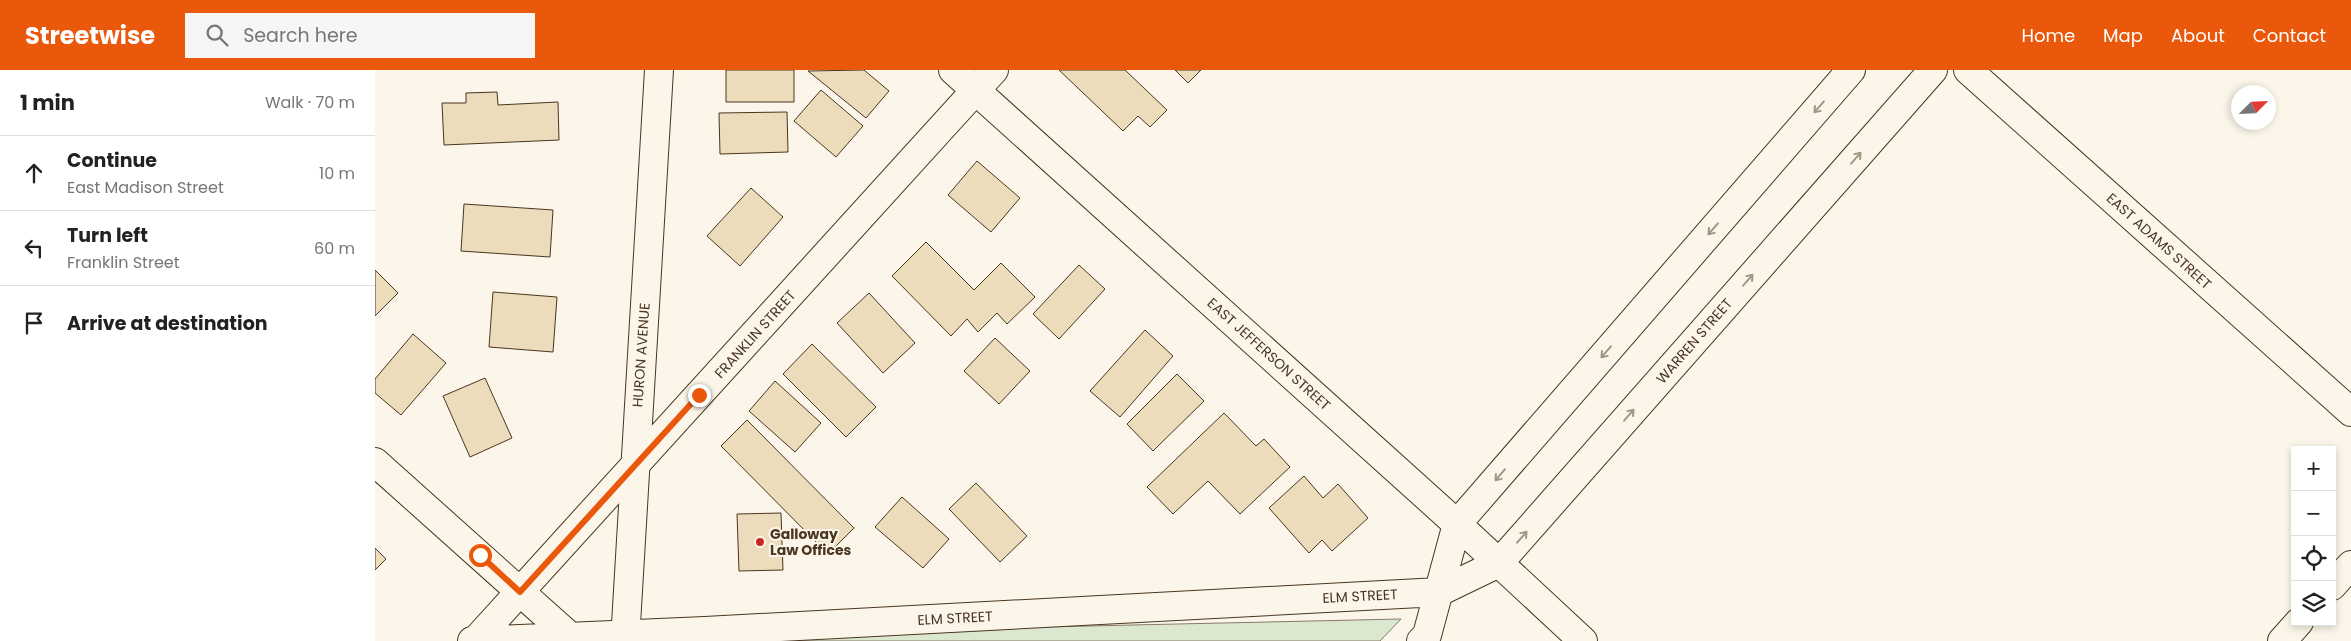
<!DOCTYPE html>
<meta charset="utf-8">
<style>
:root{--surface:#fff;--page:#f6f6f6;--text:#222;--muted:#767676;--line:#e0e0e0;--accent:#ea580c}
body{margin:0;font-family:Poppins,sans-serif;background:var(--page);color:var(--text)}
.controls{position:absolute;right:15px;bottom:15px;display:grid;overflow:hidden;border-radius:0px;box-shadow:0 2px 8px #0003}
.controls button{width:45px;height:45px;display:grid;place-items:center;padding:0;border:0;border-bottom:1px solid var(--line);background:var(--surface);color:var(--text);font:25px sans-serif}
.compass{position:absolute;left:1856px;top:15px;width:45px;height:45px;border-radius:50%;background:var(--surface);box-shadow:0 2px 8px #0003;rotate:66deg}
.stop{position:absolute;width:15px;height:15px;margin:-11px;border:4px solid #ea580c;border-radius:50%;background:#fff}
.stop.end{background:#ea580c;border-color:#fff;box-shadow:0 1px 5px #0008}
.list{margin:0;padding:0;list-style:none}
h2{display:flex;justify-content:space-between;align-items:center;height:65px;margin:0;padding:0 20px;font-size:21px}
h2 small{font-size:16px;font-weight:400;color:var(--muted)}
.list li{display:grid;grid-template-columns:32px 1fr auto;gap:15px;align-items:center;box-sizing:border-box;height:75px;padding:0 20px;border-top:1px solid var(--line)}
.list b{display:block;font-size:19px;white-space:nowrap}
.list p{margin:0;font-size:16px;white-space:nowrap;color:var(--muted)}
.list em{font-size:16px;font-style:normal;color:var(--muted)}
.icon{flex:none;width:28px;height:28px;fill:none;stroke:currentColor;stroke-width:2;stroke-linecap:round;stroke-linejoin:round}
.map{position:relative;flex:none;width:1976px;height:571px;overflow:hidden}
header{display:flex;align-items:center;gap:30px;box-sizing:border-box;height:70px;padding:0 25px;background:var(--accent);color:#fff}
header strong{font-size:24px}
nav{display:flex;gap:28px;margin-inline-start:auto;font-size:18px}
.search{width:350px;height:45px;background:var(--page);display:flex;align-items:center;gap:12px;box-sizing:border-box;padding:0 18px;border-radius:0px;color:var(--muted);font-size:19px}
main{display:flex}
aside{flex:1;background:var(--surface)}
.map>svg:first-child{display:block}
.green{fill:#dce7d0;stroke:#887966}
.building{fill:#ecdcbc;stroke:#4a3520}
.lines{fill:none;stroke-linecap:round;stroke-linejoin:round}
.street-casing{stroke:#4a3520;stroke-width:30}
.secondary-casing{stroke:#4a3520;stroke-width:30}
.primary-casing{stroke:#4a3520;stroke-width:30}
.street{stroke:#fbf6e9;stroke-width:28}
.secondary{stroke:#fbf6e9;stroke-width:28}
.primary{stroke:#fbf6e9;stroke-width:28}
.oneway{stroke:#a29684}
.route{stroke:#ea580c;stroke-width:6}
.poi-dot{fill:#c62828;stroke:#fbf6e9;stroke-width:2}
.labels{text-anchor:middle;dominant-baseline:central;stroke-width:4;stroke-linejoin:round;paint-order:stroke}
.street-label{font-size:14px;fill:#4a3520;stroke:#fbf6e9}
.poi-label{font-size:14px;font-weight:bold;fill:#4a3520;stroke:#fbf6e9;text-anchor:start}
</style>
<header>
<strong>Streetwise</strong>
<div class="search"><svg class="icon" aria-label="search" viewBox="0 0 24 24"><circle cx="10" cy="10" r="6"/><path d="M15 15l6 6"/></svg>Search here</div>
<nav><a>Home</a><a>Map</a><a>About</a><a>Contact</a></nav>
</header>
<main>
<aside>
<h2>1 min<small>Walk · 70 m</small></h2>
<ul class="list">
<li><svg class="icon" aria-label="ahead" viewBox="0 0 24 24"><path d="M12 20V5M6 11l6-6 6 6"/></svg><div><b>Continue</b><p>East Madison Street</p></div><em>10 m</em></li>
<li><svg class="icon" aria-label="left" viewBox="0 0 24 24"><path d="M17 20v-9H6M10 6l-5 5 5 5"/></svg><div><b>Turn left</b><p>Franklin Street</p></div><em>60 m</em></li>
<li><svg class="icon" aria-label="arrive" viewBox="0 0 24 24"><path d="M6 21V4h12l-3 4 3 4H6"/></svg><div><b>Arrive at destination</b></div></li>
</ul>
</aside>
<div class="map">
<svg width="1976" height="571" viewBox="0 0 1976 571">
<rect width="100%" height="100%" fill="#fbf6e9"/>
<path class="green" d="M1026,549L1005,571H129L131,569Z"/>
<path class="building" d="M351,0H419V32H351Z
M489,0L514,21L491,48L433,1Z
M684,0H750L792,40L775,57L763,46L748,61Z
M800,0H826L813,13Z
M446,20L488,56L461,87L419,51Z
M122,22L123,35L183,32L184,70L69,75L67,33H91V23Z
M412,42L413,82L345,84L344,43Z
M602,91L645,128L616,162L573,125Z
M376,118L408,147L365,196L332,166Z
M89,134L178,140L175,187L86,181Z
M551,172L599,220L626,193L660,227L632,254L622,243L603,262L592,249L576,266L517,206Z
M704,195L730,219L684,269L658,244Z
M0,200L23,223L0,246Z
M118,222L182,227L178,282L114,277Z
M494,223L540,273L508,303L462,253Z
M770,260L798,286L745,347L715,321Z
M38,264L71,293L26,345L0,323V309Z
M620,268L655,301L624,334L589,301Z
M437,274L501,337L471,367L408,304Z
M802,304L829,331L778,381L752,354Z
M110,308L137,368L95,387L68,326Z
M400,311L446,353L420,382L374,341Z
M849,343L881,376L889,369L915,397L865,444L833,411L798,444L772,417Z
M372,350L479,458L453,484L346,376Z
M929,406L948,428L963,414L993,448L957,481L947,470L934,483L894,438Z
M601,413L652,466L625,492L574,439Z
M527,427L574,469L548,498L500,457Z
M406,443L408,500L364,501L362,444Z
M0,478L11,489L0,500Z"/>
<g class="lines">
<g class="street-casing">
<path id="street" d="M578,0L1082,454L1208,571
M0,392L200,571
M1957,516L1976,495
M97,571L330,561L1064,522L1124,493L1558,0
M100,571L619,0
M1046,571L1052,565L1082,454L1476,0
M1907,571L1924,552"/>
</g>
<g class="secondary-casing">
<path id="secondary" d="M1593,0L1976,342"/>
</g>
<g class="primary-casing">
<path id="primary" d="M250,571L284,0"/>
</g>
<use href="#street" class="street"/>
<use href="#secondary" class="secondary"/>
<use href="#primary" class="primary"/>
</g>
<defs><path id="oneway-shaft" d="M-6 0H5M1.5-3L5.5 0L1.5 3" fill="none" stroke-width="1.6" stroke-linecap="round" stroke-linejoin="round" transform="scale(1.25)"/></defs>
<g class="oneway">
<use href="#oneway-shaft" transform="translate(1444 37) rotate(131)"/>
<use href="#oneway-shaft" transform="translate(1481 88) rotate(-49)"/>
<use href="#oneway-shaft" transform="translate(1338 159) rotate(131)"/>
<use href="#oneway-shaft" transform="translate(1373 210) rotate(-49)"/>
<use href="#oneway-shaft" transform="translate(1231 282) rotate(131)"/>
<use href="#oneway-shaft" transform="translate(1254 345) rotate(-49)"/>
<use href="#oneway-shaft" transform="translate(1125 405) rotate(131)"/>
<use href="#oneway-shaft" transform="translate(1147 467) rotate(-49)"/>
</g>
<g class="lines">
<path class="route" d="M105,485L145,522L324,325"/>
</g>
<circle class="poi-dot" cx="385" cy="472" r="5"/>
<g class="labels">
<g class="street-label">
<text transform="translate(1784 171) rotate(42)">EAST ADAMS STREET</text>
<text transform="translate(380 264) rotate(-48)">FRANKLIN STREET</text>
<text transform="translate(1319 271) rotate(-49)">WARREN STREET</text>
<text transform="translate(894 284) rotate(42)">EAST JEFFERSON STREET</text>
<text transform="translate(266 285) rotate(-86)">HURON AVENUE</text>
<text transform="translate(985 526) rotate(-3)">ELM STREET</text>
<text transform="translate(580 548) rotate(-3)">ELM STREET</text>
</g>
<g class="poi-label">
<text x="395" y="464">Galloway<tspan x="395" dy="16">Law Offices</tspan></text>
</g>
</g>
</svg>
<div class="controls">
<button>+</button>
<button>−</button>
<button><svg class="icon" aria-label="locate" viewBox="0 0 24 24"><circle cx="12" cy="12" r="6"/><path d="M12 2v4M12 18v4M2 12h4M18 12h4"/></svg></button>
<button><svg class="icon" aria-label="layers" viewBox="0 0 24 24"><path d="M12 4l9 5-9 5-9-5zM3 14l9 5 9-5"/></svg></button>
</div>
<svg class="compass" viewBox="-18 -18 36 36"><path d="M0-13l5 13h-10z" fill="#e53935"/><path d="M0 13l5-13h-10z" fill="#767676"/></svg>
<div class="stop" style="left:105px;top:485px"></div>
<div class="stop end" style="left:324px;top:325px"></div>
</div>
</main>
